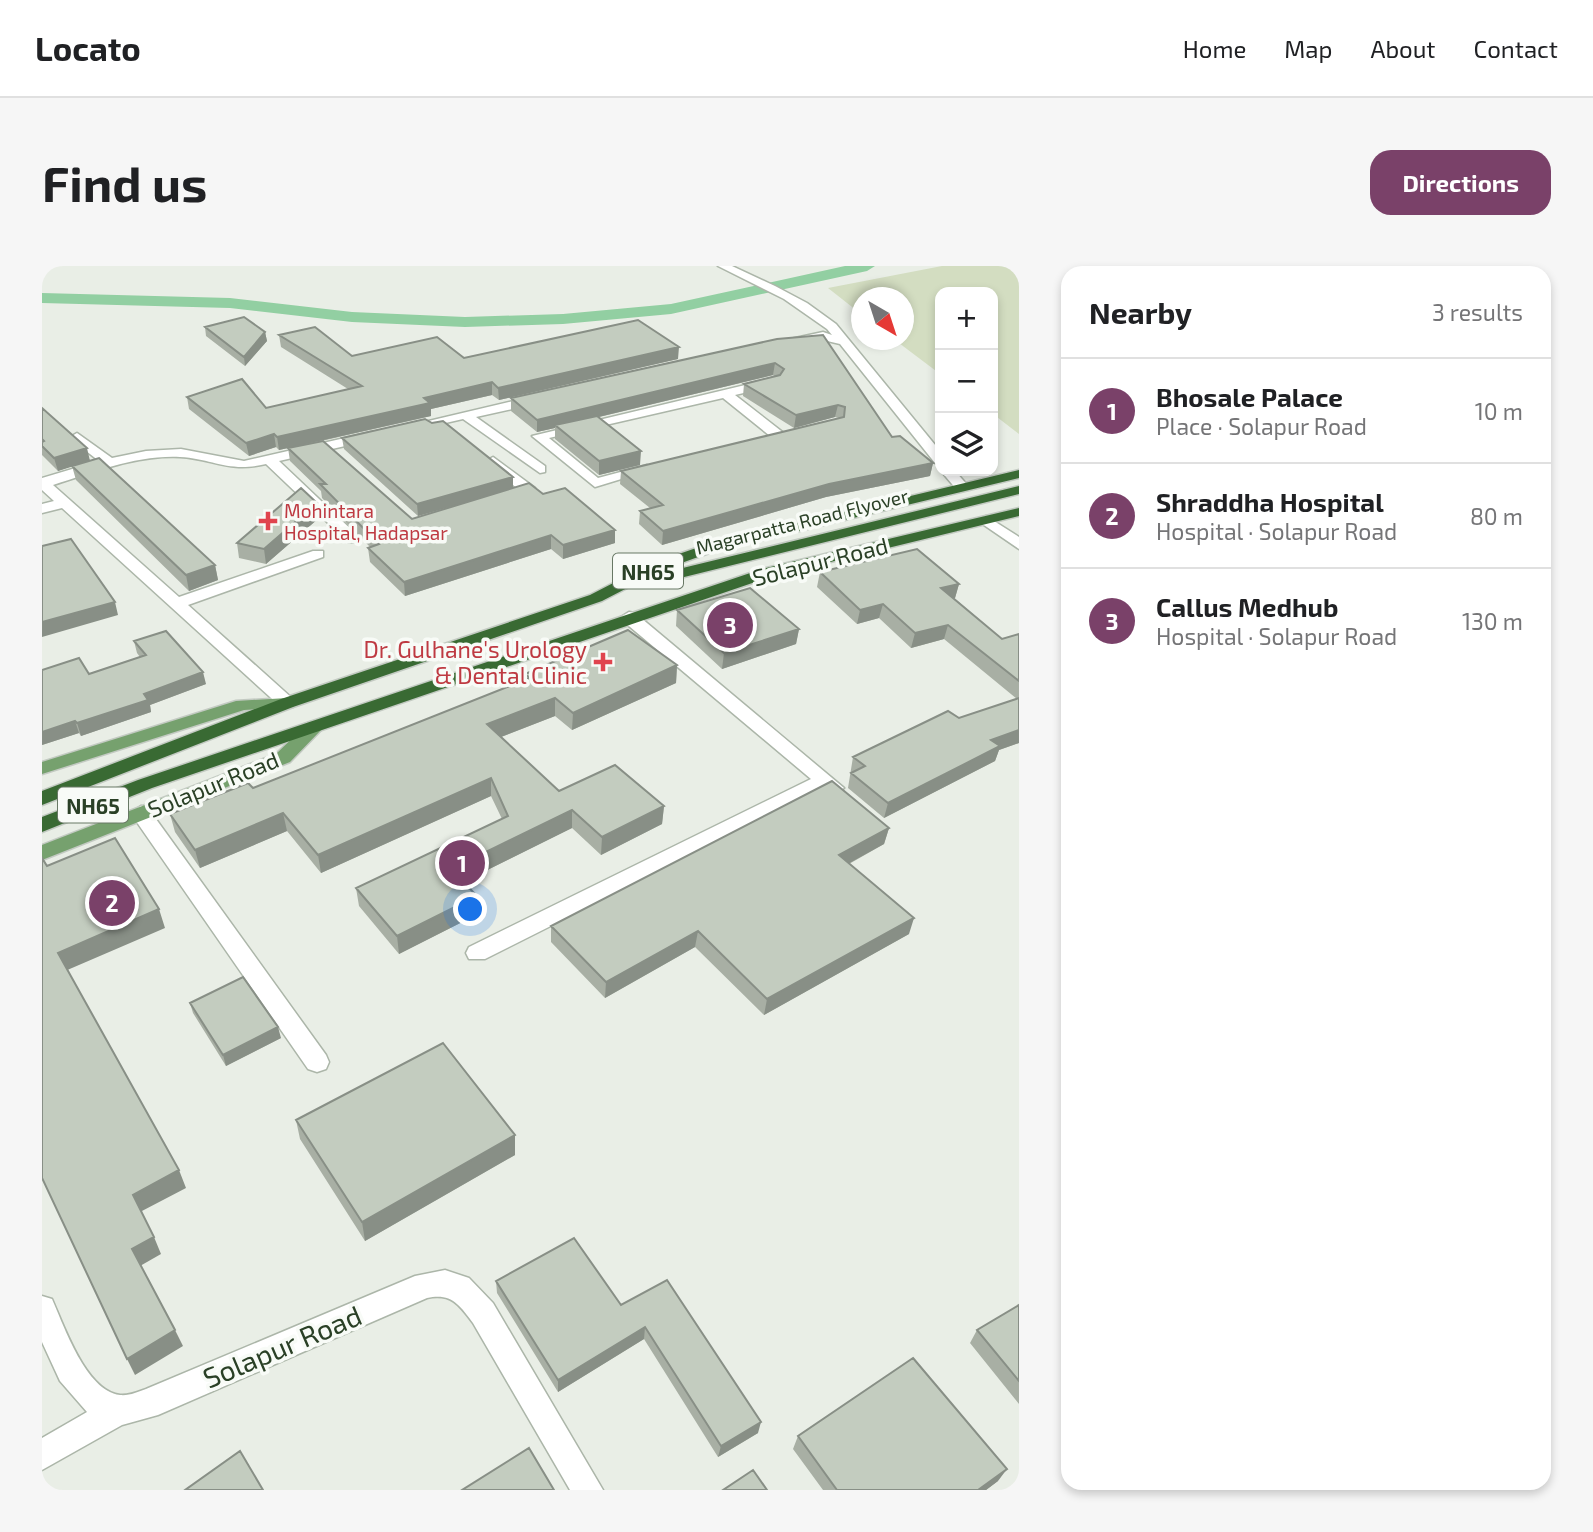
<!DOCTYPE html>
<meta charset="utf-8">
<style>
:root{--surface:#fff;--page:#f6f6f6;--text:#202124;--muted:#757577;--line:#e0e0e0;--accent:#7a4169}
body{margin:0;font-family:"Exo 2",sans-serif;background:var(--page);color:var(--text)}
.controls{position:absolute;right:21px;top:21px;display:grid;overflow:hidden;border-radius:14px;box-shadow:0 4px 10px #0003}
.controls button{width:63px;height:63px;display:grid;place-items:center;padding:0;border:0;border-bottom:2px solid var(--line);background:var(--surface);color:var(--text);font:35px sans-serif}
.compass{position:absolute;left:809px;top:21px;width:63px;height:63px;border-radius:50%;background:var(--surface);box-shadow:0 4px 10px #0003;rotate:141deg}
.you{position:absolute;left:429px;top:644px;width:24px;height:24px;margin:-18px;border:5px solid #fff;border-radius:50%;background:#1a73e8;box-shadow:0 0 0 10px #1a73e833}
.badge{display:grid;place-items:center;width:46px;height:46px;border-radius:50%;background:var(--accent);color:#fff;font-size:23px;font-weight:700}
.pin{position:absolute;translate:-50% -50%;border:4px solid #fff;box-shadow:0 2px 7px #0006}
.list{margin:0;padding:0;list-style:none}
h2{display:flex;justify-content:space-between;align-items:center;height:91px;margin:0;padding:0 28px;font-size:30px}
h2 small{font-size:23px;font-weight:400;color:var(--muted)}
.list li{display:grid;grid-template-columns:46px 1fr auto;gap:21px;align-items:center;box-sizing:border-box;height:105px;padding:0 28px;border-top:2px solid var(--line)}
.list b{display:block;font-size:26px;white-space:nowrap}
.list p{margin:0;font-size:23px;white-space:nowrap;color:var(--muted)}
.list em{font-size:23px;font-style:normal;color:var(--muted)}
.icon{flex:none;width:38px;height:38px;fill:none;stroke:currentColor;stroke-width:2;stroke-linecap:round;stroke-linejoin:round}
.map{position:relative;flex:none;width:977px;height:1224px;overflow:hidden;border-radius:21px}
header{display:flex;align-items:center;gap:42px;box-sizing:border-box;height:98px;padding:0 35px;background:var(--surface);border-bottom:2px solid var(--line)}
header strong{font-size:33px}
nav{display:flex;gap:38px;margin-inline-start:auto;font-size:24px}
.intro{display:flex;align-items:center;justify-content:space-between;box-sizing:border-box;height:168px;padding:0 42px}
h1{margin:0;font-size:49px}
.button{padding:18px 32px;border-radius:21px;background:var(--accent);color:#fff;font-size:24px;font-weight:700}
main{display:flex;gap:42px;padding:0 42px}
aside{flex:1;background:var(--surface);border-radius:21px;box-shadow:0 4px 10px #0003}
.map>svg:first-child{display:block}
.green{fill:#d3ddc1}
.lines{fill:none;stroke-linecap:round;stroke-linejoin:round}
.canal{fill:#92cfa2;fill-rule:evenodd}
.street-casing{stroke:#acb6a9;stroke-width:3}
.primary-casing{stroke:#c3cac2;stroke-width:3}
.highway-casing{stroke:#c3cac2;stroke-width:3}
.street{fill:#fff;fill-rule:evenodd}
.primary{fill:#76a16e;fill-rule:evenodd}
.highway{fill:#396a33;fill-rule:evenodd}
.wall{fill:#a8afa4}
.shaded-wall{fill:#888f86}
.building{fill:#c3ccbf;stroke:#888f86;stroke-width:2}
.health-dot{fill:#e0444e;stroke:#f8fbf7;stroke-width:2.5}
.labels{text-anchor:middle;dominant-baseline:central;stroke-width:7;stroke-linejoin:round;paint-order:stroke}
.far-health-label{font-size:19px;fill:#be3a42;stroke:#f8fbf7;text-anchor:start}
.far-street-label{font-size:19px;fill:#2a4026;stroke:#f8fbf7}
.shield{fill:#f8fbf7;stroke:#687865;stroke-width:2}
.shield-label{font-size:21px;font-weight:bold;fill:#2a4026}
.street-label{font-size:23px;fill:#2a4026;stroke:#f8fbf7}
.health-label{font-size:23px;fill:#be3a42;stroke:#f8fbf7;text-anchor:end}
.near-street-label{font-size:28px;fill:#2a4026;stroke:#f8fbf7}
</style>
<header>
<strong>Locato</strong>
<nav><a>Home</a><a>Map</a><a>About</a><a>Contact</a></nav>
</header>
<div class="intro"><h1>Find us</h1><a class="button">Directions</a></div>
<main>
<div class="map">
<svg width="977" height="1224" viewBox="0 0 977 1224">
<rect width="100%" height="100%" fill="#e9eee6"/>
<path class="green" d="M900,0H977V168L951,148V26H898V108L853,74H862V32H820L819,48L786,22Z"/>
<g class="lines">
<path class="canal" d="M803,0H833L825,5L629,48L521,58L423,61L310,56L188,42L0,37V27L188,32L310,46L423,51L521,48L629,38Z"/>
<g class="street-casing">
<path id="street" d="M676,0H690L733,20L765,37L794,58L898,185V198L893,197L798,78L781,74L736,81L730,77L781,66L790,69L785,63L742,33Z
M728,113L734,117L732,120L693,129L743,168V174H733L681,132L507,172L556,212L605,199L612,203L553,221L490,170Z
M497,129L503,133L502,136L434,151L503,200V206L498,207L421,153L364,166L357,162Z
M329,166L334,167V173L237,195L316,270V276H306L224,198C186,207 172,193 138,191C94,189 53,206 11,219L137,331L271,285H281V291L146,339L251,433L254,437L245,442L239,441L20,242L0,247V238L12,235L0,224V212L57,195L30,174L28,171L35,167L70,192L104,185L139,183L202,195Z
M451,191L493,222V228L466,233V227L477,224L446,198L444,195Z
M899,205H913L927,221L920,225L915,224Z
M944,250L977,271V283L939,257L937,254Z
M587,346L593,347L802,522L792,528L781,523L443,693H427L424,687L427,681L769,513L581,355L579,351Z
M99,540L106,542L284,789L287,796L284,803L275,806L266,803L92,552L89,547Z
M403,1004L427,1012L451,1037L561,1224H528L431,1057C417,1038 409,1027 385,1032L116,1149L80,1159L0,1204V1172L45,1146L18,1115L0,1076V1030L10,1033C22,1060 44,1125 78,1129C87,1130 96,1126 104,1123L373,1010Z"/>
</g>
<g class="primary-casing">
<path id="primary" d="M245,432L254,437L251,441L202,444L0,508V496L194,435Z
M273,455L282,461L248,496L0,594V579L234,488L266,457Z"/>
</g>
<g class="highway-casing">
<path id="highway" d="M977,204V212L670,286L620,304L560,335L251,441L0,539V525L239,433L548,329L608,298L660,280Z
M977,220V228L622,316L614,311L616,308Z
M977,242V250L731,310L110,522L0,566V551L96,514L720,303Z"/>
</g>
<use href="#street" class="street"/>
<use href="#primary" class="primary"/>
<use href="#highway" class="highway"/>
</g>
<path class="wall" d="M163,61L223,66L225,75L203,100L164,70Z
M237,69L310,90L422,92L636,93L457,134L450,129L389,143V150L262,179L370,253L411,240L376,250L302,183L300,172L471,222L501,228L573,264V277L521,293L509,283L363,330L328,296L326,282L328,281L280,232L279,225L248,195L246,182L237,184L234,181L207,190L147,143L145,131L224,142L306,123L239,81Z
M735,73L850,171L891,197L888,210L784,231L620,279L597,258L598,245L608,242L578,218L579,205L797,152L793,151L752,162L701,130L702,118L733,111L731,109L557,151L598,199L557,209L513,173V162L495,166L469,145V132Z
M0,142L48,194L173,299L176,314L147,325L34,214L30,200L16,205L0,189Z
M275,237L277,252L224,298L197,292L195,277Z
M778,306L917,318L913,332H912L960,373L977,368V477L957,484L953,495L842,552L806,522L811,491L917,452L975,433L902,373L869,382L837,352L815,358L775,321Z
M635,344L757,363L754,378L680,403L634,360Z
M92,375L164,418L108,439L109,446L39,470L37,467L0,479L47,408L98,391L95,387Z
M635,399L634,417L530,464L513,450L459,471L517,525L622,540L620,558L559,589L530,562L421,616L436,648L357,688L317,640L314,622L460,553L449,530L279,607L245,565L158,602L133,566L128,548L211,522L483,414V408Z
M847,562L842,578L807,598L867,668L722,749L653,681L563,732L509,676V660Z
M148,737L239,772L184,800L151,747Z
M254,854L473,869V889L323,975L258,873Z
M625,1014L716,1167L676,1191L602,1073L516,1126L455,1027L454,1015L579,1039Z
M977,1039V1138L928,1077L935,1064Z
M756,1170L956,1215L944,1224H781L751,1183Z"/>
<path class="shaded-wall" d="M223,66L225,75L203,100L202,91Z
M637,81L636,93L457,134L456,122Z
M733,97L731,109L515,161L513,159V162L495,166V154Z
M450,116V129L389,143V150L237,184L235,171L382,132Z
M796,139L793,151L752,162L754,149Z
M232,168L234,181L207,190L204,177Z
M45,182L48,195L16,205L12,192Z
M599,185L598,199L557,209V195Z
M891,197L888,210L784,231L620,279L621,265L787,218Z
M471,211V223L376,250L375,238Z
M275,237L277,252L224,298L222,283Z
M573,264V277L521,293V279Z
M509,269V283L363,330L362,316Z
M173,299L176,314L147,325L144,309Z
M917,318L913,332L896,336L899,322Z
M73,336L76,349L0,371V356Z
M841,338L837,352L815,358L818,344Z
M906,359L902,373L869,382L873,367Z
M757,363L754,378L680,403L682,387Z
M635,399L634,417L530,464L531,447Z
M161,406L164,418L108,439L109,446L39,470L35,457L102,428Z
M513,432V450L446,476L445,458Z
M33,455L37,467L0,479V466Z
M977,464V477L957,484L953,495L842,552L846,537L949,474Z
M449,512V530L279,607L276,589Z
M622,540L620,558L559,589L560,571Z
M530,544V562L411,621L409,603Z
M241,547L245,565L158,602L153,584Z
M847,562L842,578L793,605L797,589Z
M435,630L436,648L357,688L355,670Z
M117,643L123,662L23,705L16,687Z
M872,652L867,668L722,749L725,733Z
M656,665L653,681L563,732L564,716Z
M236,761L239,772L184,800L181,789Z
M473,869V889L323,975L320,956Z
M137,904L144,922L98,946L91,929Z
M112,971L119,988L98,1000L90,983Z
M603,1061L602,1073L516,1126V1114Z
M133,1064L141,1080L93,1109L85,1093Z
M719,1156L716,1167L676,1191L679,1180Z
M965,1203L956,1215L944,1224H936Z"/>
<path class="building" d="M202,51L223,66L202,91L163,61Z
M596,54L637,81L456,122L450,116L382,132L388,137L235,171L232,168L204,177L145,131L200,113L224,142L320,120L237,69L273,61L310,90L395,71L422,92Z
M781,69L850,171L858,170L891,197L787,218L621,265L598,245L621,239L579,205L802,151L803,141L796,139L754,149L702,118L738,109L742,103L733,97L495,154L469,132L735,73Z
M0,142L45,182L12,192L0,180V176L2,175L0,173Z
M555,150L599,185L557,195L513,159Z
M383,153L390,157L401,155L471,211L375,238L300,172Z
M281,175L370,253L487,217L501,228L523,222L573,264L521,279L509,269L362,316L326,282L337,278L278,218H284L246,182Z
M57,192L173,299L144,309L30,200Z
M259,222L275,237L222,283L195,277Z
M29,273L73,336L0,356V280Z
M875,283L917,318L899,322L960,373L977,368V415L906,359L873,367L841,338L818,344L778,306Z
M708,322L757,363L682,387L635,344Z
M586,364L635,399L531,447L513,432L445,458L517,525L573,499L622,540L560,571L530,544L409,603L435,630L355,670L314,622L466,550L449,512L276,589L241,547L153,584L128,548L206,517L211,522L488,412L483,408Z
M124,365L161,406L102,428L106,434L35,457L33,455L0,466V404L37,392L47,408L104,389L92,375Z
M977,432V464L949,474L958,480L846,537L809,507L823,500L811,491L906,445L917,452Z
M790,515L847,562L797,589L872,652L725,733L656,665L564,716L509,660Z
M73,572L117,643L16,687L137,904L91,929L112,971L90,983L133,1064L85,1093L0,912V592L5,600Z
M201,711L236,761L181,789L148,737Z
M401,777L473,869L320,956L254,854Z
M532,972L579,1039L625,1014L719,1156L679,1180L603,1061L516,1114L454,1015Z
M977,1039V1115L935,1064Z
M871,1092L965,1203L936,1224H795L756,1170Z
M487,1182L512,1224H420Z
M198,1185L221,1224H143Z
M711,1204L725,1224H681Z"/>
<g class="health-dot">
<path d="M222.5 244.5h7v7h7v7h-7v7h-7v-7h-7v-7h7z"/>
<path d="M557.5 385.5h7v7h7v7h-7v7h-7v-7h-7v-7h7z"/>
</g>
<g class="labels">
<g class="far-health-label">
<text x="242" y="244">Mohintara<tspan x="242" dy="22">Hospital, Hadapsar</tspan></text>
</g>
<g class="far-street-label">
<text transform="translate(760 255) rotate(-14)">Magarpatta Road Flyover</text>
</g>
<g class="shield">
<rect x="571" y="287.5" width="70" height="35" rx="5"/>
<rect x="16" y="521.5" width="70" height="35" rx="5"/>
</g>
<g class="shield-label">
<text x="606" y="305">NH65</text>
<text x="51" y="539">NH65</text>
</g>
<g class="street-label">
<text transform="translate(778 295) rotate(-14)">Solapur Road</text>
<text transform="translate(171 518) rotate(-22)">Solapur Road</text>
</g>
<g class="health-label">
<text x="545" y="383">Dr. Gulhane's Urology<tspan x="545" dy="26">&amp; Dental Clinic</tspan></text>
</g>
<g class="near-street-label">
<text transform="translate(240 1080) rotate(-23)">Solapur Road</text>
</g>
</g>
</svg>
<div class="controls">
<button>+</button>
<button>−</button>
<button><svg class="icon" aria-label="layers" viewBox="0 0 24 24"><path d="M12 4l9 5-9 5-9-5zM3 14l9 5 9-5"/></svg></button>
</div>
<svg class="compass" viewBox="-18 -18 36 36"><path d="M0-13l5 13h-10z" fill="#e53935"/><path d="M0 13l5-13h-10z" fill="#757577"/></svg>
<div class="you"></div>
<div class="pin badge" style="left:420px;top:597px">1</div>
<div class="pin badge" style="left:70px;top:637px">2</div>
<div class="pin badge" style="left:688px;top:359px">3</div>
</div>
<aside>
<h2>Nearby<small>3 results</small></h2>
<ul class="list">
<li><span class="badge">1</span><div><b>Bhosale Palace</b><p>Place · Solapur Road</p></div><em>10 m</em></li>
<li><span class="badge">2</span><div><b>Shraddha Hospital</b><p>Hospital · Solapur Road</p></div><em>80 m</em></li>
<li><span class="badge">3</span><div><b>Callus Medhub</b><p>Hospital · Solapur Road</p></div><em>130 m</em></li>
</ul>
</aside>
</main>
